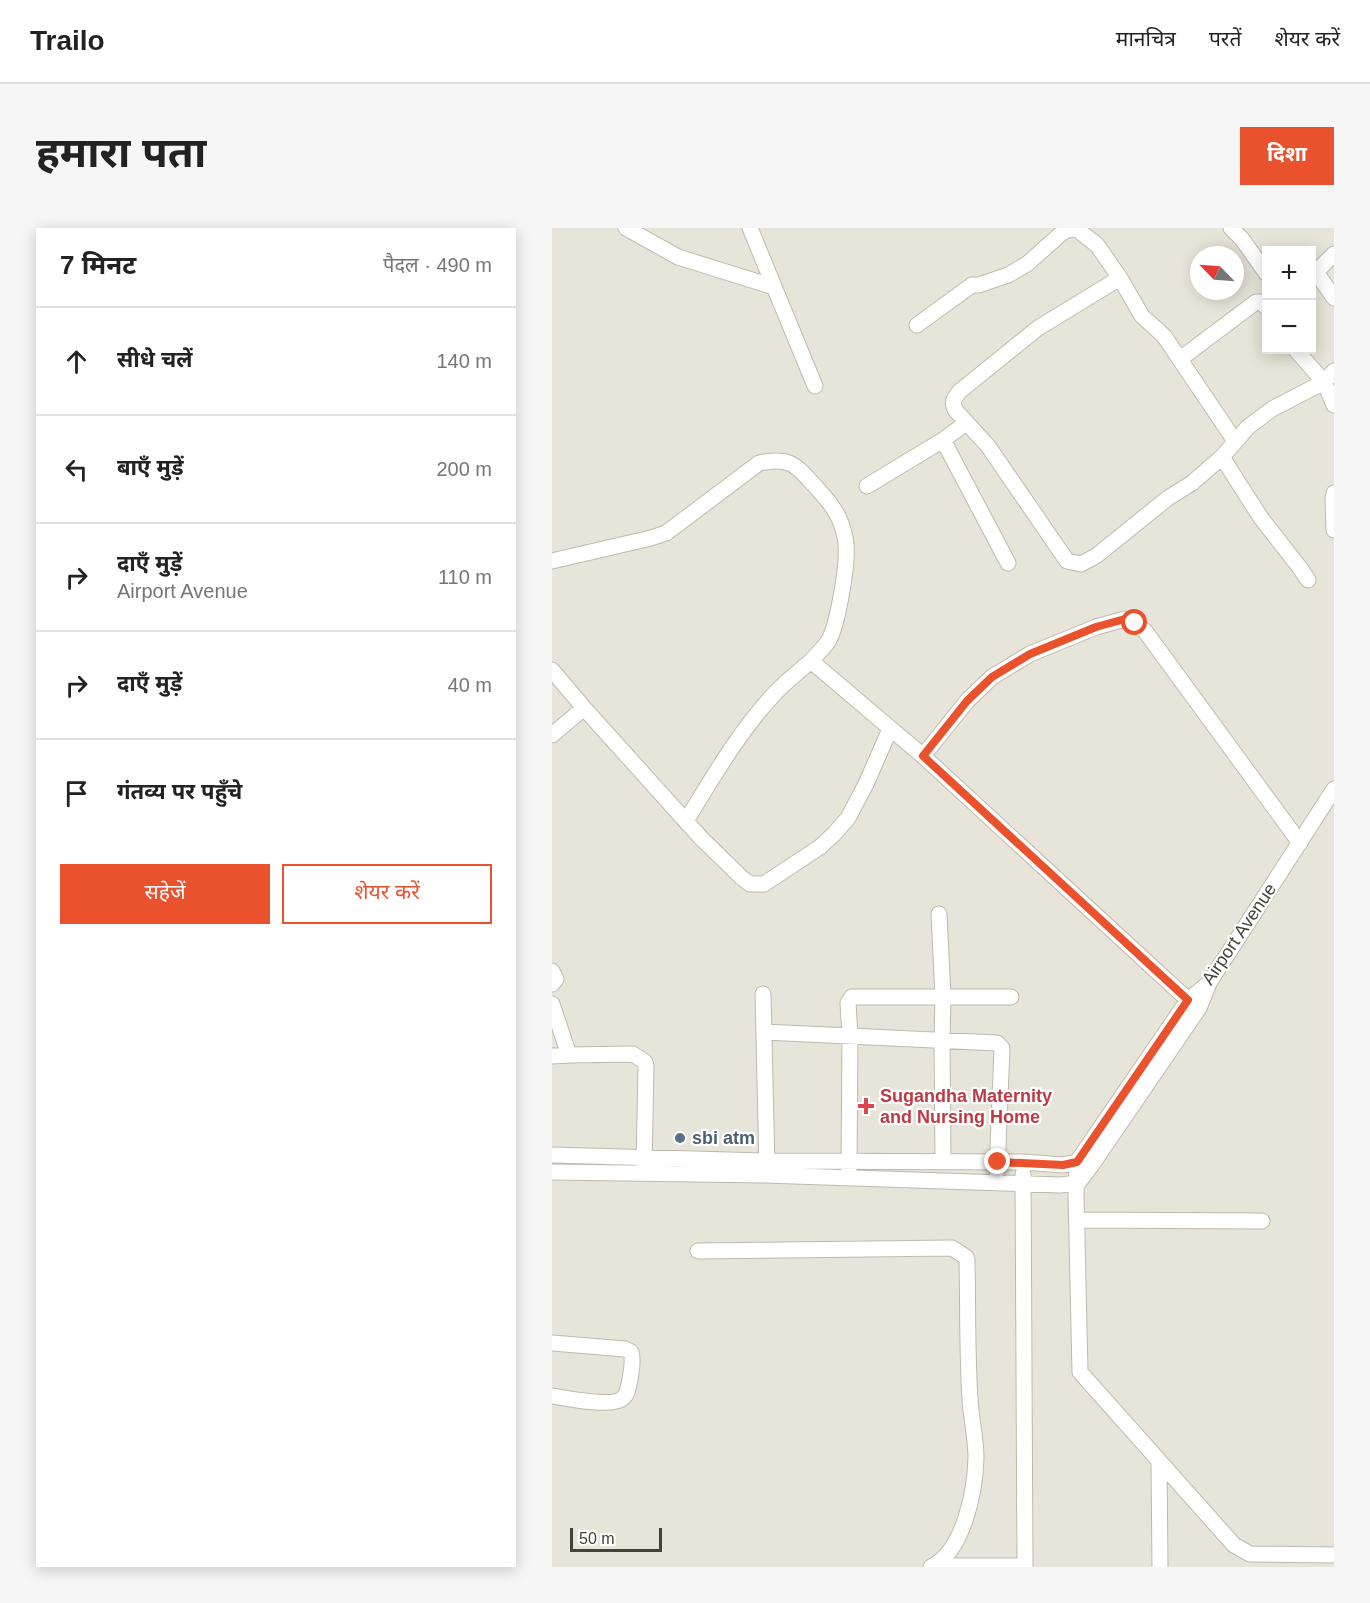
<!DOCTYPE html>
<html lang="hi">
<meta charset="utf-8">
<style>
:root{--surface:#fff;--page:#f6f6f6;--text:#222;--muted:#767676;--line:#e0e0e0;--accent:#e9522c}
body{margin:0;font-family:Arial,"Noto Sans Devanagari",sans-serif;background:var(--page);color:var(--text)}
.controls{position:absolute;right:18px;top:18px;display:grid;overflow:hidden;border-radius:0px;box-shadow:0 3px 15px #0003}
.controls button{width:54px;height:54px;display:grid;place-items:center;padding:0;border:0;border-bottom:2px solid var(--line);background:var(--surface);color:var(--text);font:30px sans-serif}
.compass{position:absolute;left:638px;top:18px;width:54px;height:54px;border-radius:50%;background:var(--surface);box-shadow:0 3px 15px #0003;rotate:295deg}
.scale{position:absolute;left:18px;bottom:15px;width:92px;box-sizing:border-box;padding-left:6px;border:3px solid #474239;border-top:0;font-size:16px;line-height:21px;white-space:nowrap;color:#474239;-webkit-text-stroke:4px #fff;paint-order:stroke}
.stop{position:absolute;width:18px;height:18px;margin:-14px;border:4px solid #e9522c;border-radius:50%;background:#fff}
.stop.end{background:#e9522c;border-color:#fff;box-shadow:0 2px 6px #0008}
.list{margin:0;padding:0;list-style:none}
h2{display:flex;justify-content:space-between;align-items:center;height:78px;margin:0;padding:0 24px;font-size:26px}
h2 small{font-size:20px;font-weight:400;color:var(--muted)}
.list li{display:grid;grid-template-columns:39px 1fr auto;gap:18px;align-items:center;box-sizing:border-box;height:108px;padding:0 24px;border-top:2px solid var(--line)}
.list b{display:block;font-size:22px;white-space:nowrap}
.list p{margin:0;font-size:20px;white-space:nowrap;color:var(--muted)}
.list em{font-size:20px;font-style:normal;color:var(--muted)}
.actions{display:flex;gap:12px;padding:18px 24px}
.actions a{flex:1;padding:14px 0;border:2px solid var(--accent);border-radius:0px;text-align:center;font-size:21px;color:var(--accent)}
.actions .main{background:var(--accent);color:#fff}
.icon{flex:none;width:33px;height:33px;fill:none;stroke:currentColor;stroke-width:2;stroke-linecap:round;stroke-linejoin:round}
.map{position:relative;flex:none;width:782px;height:1339px;overflow:hidden;border-radius:0px}
header{display:flex;align-items:center;gap:36px;box-sizing:border-box;height:84px;padding:0 30px;background:var(--surface);border-bottom:2px solid var(--line)}
header strong{font-size:28px}
nav{display:flex;gap:33px;margin-inline-start:auto;font-size:21px}
.intro{display:flex;align-items:center;justify-content:space-between;box-sizing:border-box;height:144px;padding:0 36px}
h1{margin:0;font-size:42px}
.button{padding:15px 27px;border-radius:0px;background:var(--accent);color:#fff;font-size:21px;font-weight:700}
main{display:flex;gap:36px;padding:0 36px}
aside{flex:1;background:var(--surface);border-radius:0px;box-shadow:0 3px 15px #0003}
.map>svg:first-child{display:block}
.residential{fill:#e7e4d9;fill-rule:evenodd}
.lines{fill:none;stroke-linecap:round;stroke-linejoin:round}
.minor-casing{stroke:#bfbaad;stroke-width:17}
.minor{stroke:#fff;stroke-width:15}
.route{stroke:#e9522c;stroke-width:8}
.health-dot{fill:#e0444e;stroke:#fff;stroke-width:2}
.service-dot{fill:#5c6f8a;stroke:#fff;stroke-width:2}
.labels{text-anchor:middle;dominant-baseline:central;stroke-width:4.5;stroke-linejoin:round;paint-order:stroke}
.street-label{font-size:18px;fill:#474239;stroke:#fff}
.health-label{font-size:18px;font-weight:bold;fill:#be3a42;stroke:#fff;text-anchor:start}
.service-label{font-size:18px;font-weight:bold;fill:#4e5e75;stroke:#fff;text-anchor:start}
</style>
<header>
<strong>Trailo</strong>
<nav><a>मानचित्र</a><a>परतें</a><a>शेयर करें</a></nav>
</header>
<div class="intro"><h1>हमारा पता</h1><a class="button">दिशा</a></div>
<main>
<aside>
<h2>7 मिनट<small>पैदल · 490 m</small></h2>
<ul class="list">
<li><svg class="icon" aria-label="ahead" viewBox="0 0 24 24"><path d="M12 20V5M6 11l6-6 6 6"/></svg><div><b>सीधे चलें</b></div><em>140 m</em></li>
<li><svg class="icon" aria-label="left" viewBox="0 0 24 24"><path d="M17 20v-9H6M10 6l-5 5 5 5"/></svg><div><b>बाएँ मुड़ें</b></div><em>200 m</em></li>
<li><svg class="icon" aria-label="right" viewBox="0 0 24 24"><path d="M7 20v-9h11M14 6l5 5-5 5"/></svg><div><b>दाएँ मुड़ें</b><p>Airport Avenue</p></div><em>110 m</em></li>
<li><svg class="icon" aria-label="right" viewBox="0 0 24 24"><path d="M7 20v-9h11M14 6l5 5-5 5"/></svg><div><b>दाएँ मुड़ें</b></div><em>40 m</em></li>
<li><svg class="icon" aria-label="arrive" viewBox="0 0 24 24"><path d="M6 21V4h12l-3 4 3 4H6"/></svg><div><b>गंतव्य पर पहुँचे</b></div></li>
</ul>
<div class="actions"><a class="main">सहेजें</a><a>शेयर करें</a></div>
</aside>
<div class="map">
<svg width="782" height="1339" viewBox="0 0 782 1339">
<rect width="100%" height="100%" fill="#f4f1ea"/>
<path class="residential" d="M0,0H782V1339H0ZM714,22H760V122H714ZM647,27H683V63H647Z"/>
<g class="lines">
<g class="minor-casing">
<path id="minor" d="M74,0L126,29L222,59
M198,0L263,158
M679,0L690,11L714,45
M764,44L782,70
M760,48L782,26
M568,50L486,100L408,163C402,170 399,175 404,183L436,218L515,333L529,336L544,328L616,270L640,255L656,241L670,229L696,199L720,181L772,154L744,122
M365,97L420,57H427L456,47L475,36L511,4L519,1L526,2L545,17L568,50L590,88L612,108L683,213
M628,131L704,74H710L714,79
M782,143L772,154L782,177
M414,195L391,212L456,335
M670,229L709,290L748,340L756,352
M315,258L391,212
M782,265L781,271L782,302
M0,333L99,310L114,305L207,235C238,229 243,236 262,257C272,268 284,281 289,295C291,301 294,310 294,317C296,336 286,395 277,412C273,419 265,426 259,433L371,528L636,772L647,780
M0,442L32,480L149,610L190,650L198,656H212L268,619L282,606L296,590L314,556L338,501
M0,507L32,480
M371,528L415,473L440,449L478,426L544,399L573,391L583,395L593,403L748,615
M134,593C161,549 188,502 224,464C235,453 247,443 259,433
M387,686L391,768L390,812L391,934
M0,743L4,751L0,756
M211,766L215,941
M0,776L17,827L81,826L93,834L94,838L92,939
M212,804L445,815L450,820L445,943
M0,828L17,827
M0,927L215,933L471,934L511,937L525,934
M525,934L524,966L528,1144L682,1317L698,1326L782,1327
M525,934L636,772L657,755L782,561
M297,941L298,808L296,775L300,769H459
M0,944L212,947L508,957L526,955L539,938L647,780L657,755
M471,946L473,1339
M525,992L710,993
M146,1023L400,1020L414,1029L415,1033C416,1079 415,1125 418,1171C419,1190 424,1210 424,1230C423,1263 412,1323 379,1339
M0,1115L73,1121L79,1124C82,1134 79,1142 78,1152C76,1159 76,1166 71,1170C61,1180 14,1170 0,1168
M607,1234L608,1339
M381,1338H473"/>
</g>
<use href="#minor" class="minor"/>
</g>
<g class="lines">
<path class="route" d="M446,934L511,937L525,934L636,772L371,528L415,473L440,449L478,426L544,399L573,391L583,395"/>
</g>
<path class="health-dot" d="M311 869h6v6h6v6h-6v6h-6v-6h-6v-6h6z"/>
<circle class="service-dot" cx="128" cy="910" r="6"/>
<g class="labels">
<g class="street-label">
<text transform="translate(687 706) rotate(-56)">Airport Avenue</text>
</g>
<g class="health-label">
<text x="328" y="868">Sugandha Maternity<tspan x="328" dy="21">and Nursing Home</tspan></text>
</g>
<g class="service-label">
<text x="140" y="910">sbi atm</text>
</g>
</g>
</svg>
<div class="controls">
<button>+</button>
<button>−</button>
</div>
<svg class="compass" viewBox="-18 -18 36 36"><path d="M0-13l5 13h-10z" fill="#e53935"/><path d="M0 13l5-13h-10z" fill="#767676"/></svg>
<div class="scale">50 m</div>
<div class="stop" style="left:583px;top:395px"></div>
<div class="stop end" style="left:446px;top:934px"></div>
</div>
</main>
